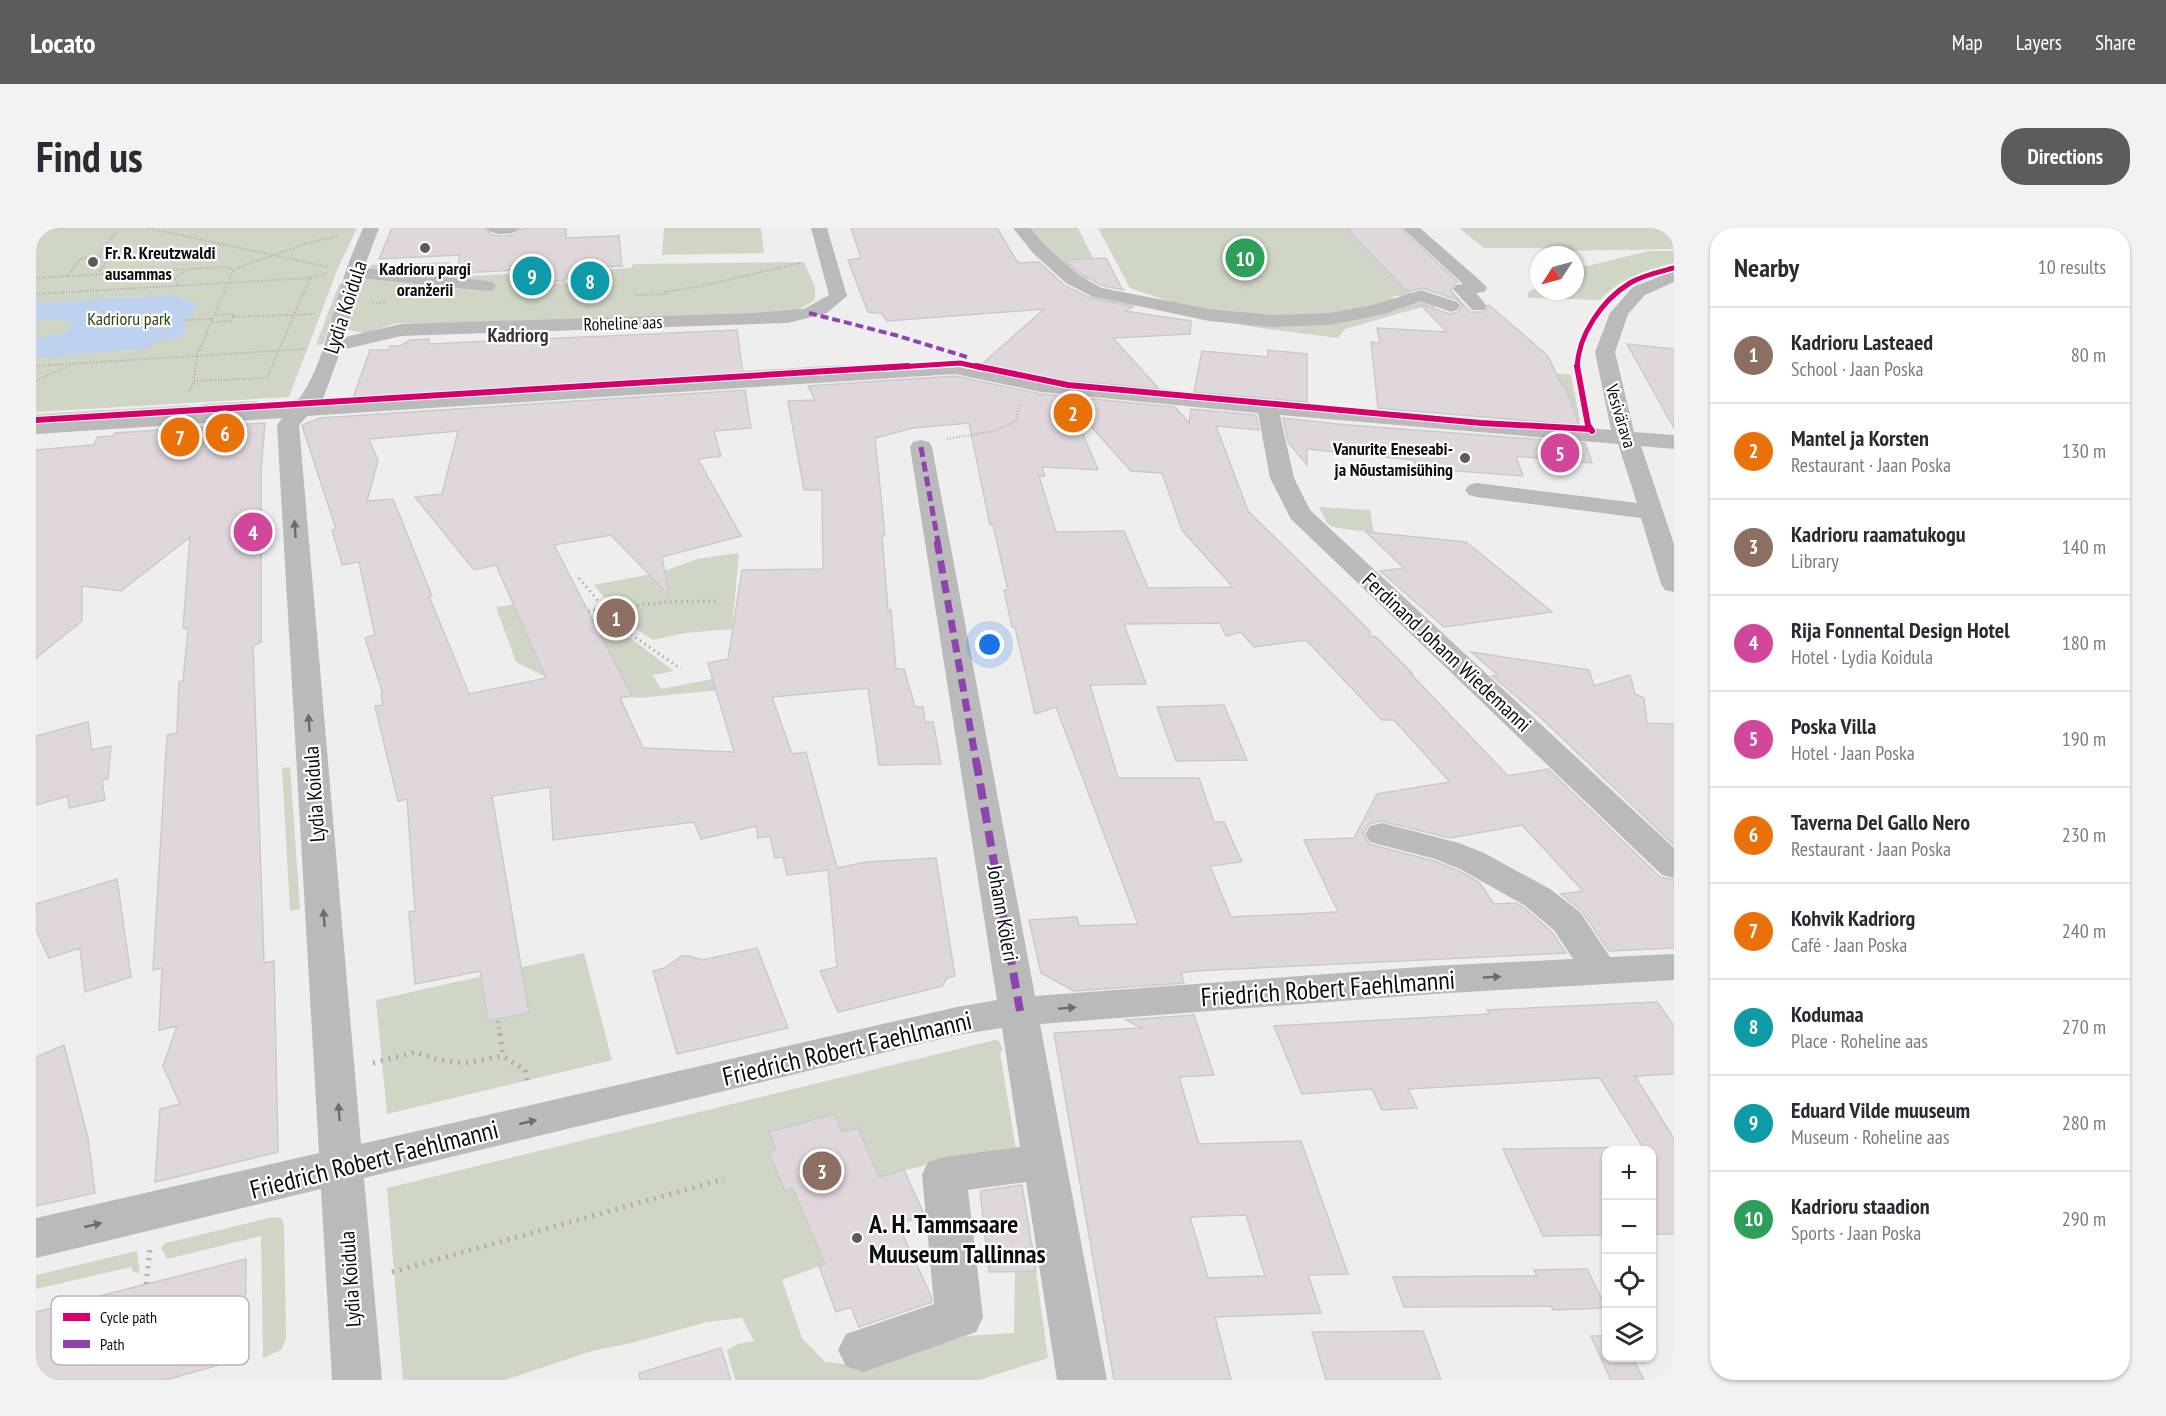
<!DOCTYPE html>
<meta charset="utf-8">
<style>
:root{--surface:#fff;--page:#f2f2f3;--text:#2b2b33;--muted:#7c7c81;--line:#e1e1e2;--accent:#5c5c5c}
body{margin:0;font-family:"PT Sans Narrow",sans-serif;background:var(--page);color:var(--text)}
.controls{position:absolute;right:18px;bottom:18px;display:grid;overflow:hidden;border-radius:12px;box-shadow:0 2px 4px #0004}
.controls button{width:54px;height:54px;display:grid;place-items:center;padding:0;border:0;border-bottom:2px solid var(--line);background:var(--surface);color:var(--text);font:30px sans-serif}
.compass{position:absolute;left:1494px;top:18px;width:54px;height:54px;border-radius:50%;background:var(--surface);box-shadow:0 2px 4px #0004;rotate:234deg}
.you{position:absolute;left:954px;top:417px;width:21px;height:21px;margin:-15px;border:4px solid #fff;border-radius:50%;background:#1a73e8;box-shadow:0 0 0 9px #1a73e833}
.badge{display:grid;place-items:center;width:39px;height:39px;border-radius:50%;background:var(--accent);color:#fff;font-size:20px;font-weight:700}
.pin{position:absolute;translate:-50% -50%;border:3px solid #fff;box-shadow:0 2px 6px #0006}
.list{margin:0;padding:0;list-style:none}
h2{display:flex;justify-content:space-between;align-items:center;height:78px;margin:0;padding:0 24px;font-size:26px}
h2 small{font-size:20px;font-weight:400;color:var(--muted)}
.list li{display:grid;grid-template-columns:39px 1fr auto;gap:18px;align-items:center;box-sizing:border-box;height:96px;padding:0 24px;border-top:2px solid var(--line)}
.list b{display:block;font-size:22px;white-space:nowrap}
.list p{margin:0;font-size:20px;white-space:nowrap;color:var(--muted)}
.list em{font-size:20px;font-style:normal;color:var(--muted)}
.icon{flex:none;width:33px;height:33px;fill:none;stroke:currentColor;stroke-width:2;stroke-linecap:round;stroke-linejoin:round}
.map{position:relative;flex:none;width:1638px;height:1152px;overflow:hidden;border-radius:24px}
header{display:flex;align-items:center;gap:36px;box-sizing:border-box;height:84px;padding:0 30px;background:var(--accent);color:#fff}
header strong{font-size:28px}
nav{display:flex;gap:33px;margin-inline-start:auto;font-size:21px}
.intro{display:flex;align-items:center;justify-content:space-between;box-sizing:border-box;height:144px;padding:0 36px}
h1{margin:0;font-size:42px}
.button{padding:15px 27px;border-radius:24px;background:var(--accent);color:#fff;font-size:21px;font-weight:700}
main{display:flex;gap:36px;padding:0 36px}
aside{flex:1;background:var(--surface);border-radius:24px;box-shadow:0 2px 4px #0004}
.map>svg:first-child{display:block}
.green{fill:#cfd6c6}
.water{fill:#bed2ef}
.building{fill:#e0d7dd;stroke:#cbcacb;stroke-width:1.5;fill-rule:evenodd}
.lines{fill:none;stroke-linecap:round;stroke-linejoin:round}
.path-far3{stroke:#adadad;stroke-width:2;stroke-dasharray:1 2;stroke-linecap:butt}
.path-far2{stroke:#adadad;stroke-width:3;stroke-dasharray:1.5 4;stroke-linecap:butt}
.path-far1{stroke:#adadad;stroke-width:4;stroke-dasharray:1.5 4.5;stroke-linecap:butt}
.path{stroke:#adadad;stroke-width:5;stroke-dasharray:2 6;stroke-linecap:butt}
.minor{fill:#bbbaba;fill-rule:evenodd}
.quiet-far3{stroke:#8e44ad;stroke-width:4;stroke-dasharray:8 4;stroke-linecap:butt}
.quiet-far2{stroke:#8e44ad;stroke-width:5;stroke-dasharray:10 5;stroke-linecap:butt}
.quiet-far1{stroke:#8e44ad;stroke-width:7;stroke-dasharray:13 7;stroke-linecap:butt}
.quiet{stroke:#8e44ad;stroke-width:8;stroke-dasharray:16 8;stroke-linecap:butt}
.cycleway-far1-casing{stroke:#fff;stroke-width:8}
.cycleway-casing{stroke:#fff;stroke-width:8}
.cycleway-far1{stroke:#d6006c;stroke-width:5}
.cycleway{stroke:#d6006c;stroke-width:6}
.oneway{fill:#6d6c6d}
.poi-dot{fill:#5c5c5c;stroke:#fff;stroke-width:2}
.labels{text-anchor:middle;dominant-baseline:central;stroke-width:4.5;stroke-linejoin:round;paint-order:stroke}
.far-poi-label{font-size:18px;font-weight:bold;fill:#0d0d0e;stroke:#fff;text-anchor:start}
.far-park-label{font-size:18px;fill:#30400d;stroke:#fff}
.far-street-label{font-size:18px;fill:#0d0d0e;stroke:#fff}
.far-quarter-label{font-size:20px;font-weight:bold;fill:#38383a;stroke:#fff}
.street-label{font-size:21px;fill:#0d0d0e;stroke:#fff}
.near-street-label{font-size:26px;fill:#0d0d0e;stroke:#fff}
.near-poi-label{font-size:26px;font-weight:bold;fill:#0d0d0e;stroke:#fff;text-anchor:start}
.key{fill:#fff;stroke:#b6b6b7;stroke-width:1.5}
.key-label{font-size:16px;fill:#0d0d0e}
</style>
<header>
<strong>Locato</strong>
<nav><a>Map</a><a>Layers</a><a>Share</a></nav>
</header>
<div class="intro"><h1>Find us</h1><a class="button">Directions</a></div>
<main>
<div class="map">
<svg width="1638" height="1152" viewBox="0 0 1638 1152">
<rect width="100%" height="100%" fill="#eee"/>
<path class="green" d="M0,0H321L302,40L253,169L0,184Z
M628,0H725L728,25L626,27Z
M991,0H1042L1068,52L1045,51Z
M1062,0H1311L1378,68H1357V72L1317,86L1202,88L1135,74L1094,60Z
M1423,0H1638V21L1515,23L1511,20H1448Z
M1613,23H1638V35C1609,42 1585,50 1564,72L1492,70V64L1503,58V63H1539V41Z
M414,34L411,49L476,46V57L541,54L542,43L595,40L597,36L768,34L779,59V72L762,82L736,86L391,96L361,95L329,105L308,101L335,37Z
M310,55L287,116L280,117L303,56Z
M1059,66L1246,95L1385,70L1400,78L1397,80L1389,78L1309,101L1302,110L1217,99L1102,77L1071,81L1051,70Z
M806,137L808,141L705,147L704,143Z
M987,145L1163,165L1162,167L1025,155L980,146Z
M1517,145L1535,147L1544,193L1542,194L1532,167L1513,165Z
M219,173L223,174L221,177L0,190V186L154,177V178H164L166,176Z
M1283,279L1334,282L1338,305L1296,299L1291,295Z
M703,325L696,401L649,405L617,412L588,393L558,357L625,344L661,331Z
M480,376L489,402L568,390L638,443L617,447L625,461L676,451L675,447L695,446L694,461L602,470L566,463L546,467L480,434L460,379Z
M254,539L264,681L254,683L246,540Z
M548,725L576,832L351,886L340,772Z
M959,812L963,813L967,822L964,825L980,922L925,928L843,949L822,900L806,904L798,886L733,904L740,922L733,925L749,963L757,961L789,1036L746,1052L766,1110L789,1134L828,1138L930,1108L978,1105L979,1044L1000,1043L1012,1130L943,1152H699L691,1122L702,1116L718,1113L706,1090L671,1094L595,1115L556,1123L469,1152H367L351,960Z
M237,989L245,990L248,997L250,1111L245,1122L227,1130L225,1008L131,1031L125,1020L130,1015Z
M101,1023L104,1045L97,1044L95,1039L0,1061V1047Z"/>
<path class="water" d="M141,67L144,72L162,74L155,89L149,90L147,95H151L145,109L121,114L114,120L0,130V111L30,104L37,97L28,92H0V75Z"/>
<path class="building" d="M356,0H447L456,7L467,8L478,7L487,0H530V10L583,8L586,38L540,40L539,50H529L528,53L483,54L484,51H475L477,42L427,45L428,41L421,42L424,27L343,31Z
M815,0H961L982,35L1003,34L1028,57L1054,70L1097,79L1089,83L1155,93L1154,106L1077,110L1123,161L1005,150L945,137L1008,81L851,93L846,86L832,84L812,32L825,30Z
M1310,0H1364L1422,54L1418,56L1415,63L1434,84H1448L1453,77L1512,128L1525,156L1530,161L1543,197L1342,180L1335,114L1344,115L1341,100L1411,104L1384,76L1414,86L1422,84L1426,78L1422,72L1386,60L1372,64Z
M1070,30L1086,61L1089,62L1067,58L1043,45L1029,32Z
M701,102L707,145L317,170L334,122H352L354,118H364L374,112L393,111V116Z
M1591,116L1638,121V200Z
M1232,122L1271,126V174L1158,164L1166,123L1232,129Z
M919,148L1005,166L1139,179L1153,195L1155,181L1220,187L1223,202L1180,198L1212,283L1334,403V408L1340,409L1376,445H1374L1472,548L1512,541L1624,649L1638,652V720L1573,723L1546,683L1525,666L1547,663L1486,597L1414,610L1345,593L1333,596L1327,605L1333,616L1398,633L1423,643L1443,654L1458,676L1480,675L1487,679L1516,704L1530,725L1158,743L1145,745L1148,755L1038,763L1005,745L993,692L1041,689L1043,698L1102,696L1020,479L999,486L979,399H976L968,362H972L957,297H954L933,195L877,200L839,210L849,308H846L852,382H855L860,441H868L879,479H887L889,494H897L905,536L843,537L832,460L736,469L756,526L770,524L801,640L830,634L900,630L919,748L911,750L906,758L802,784L784,743L801,739L792,642L751,647L747,629L739,630L734,608L722,610L720,598L665,611L658,594L517,612L514,559L456,568L493,785L452,793L444,743L379,756L373,684L379,683L371,571L362,573L339,478L347,477L345,466H347L329,410L339,407L323,334L306,337L296,302L300,301L266,197L284,190L709,162L715,200L678,203L685,228L662,231L705,308L626,329L633,367L575,307L518,317L596,468L584,470L607,520L698,524L672,435L692,431L706,342L787,341L786,262H768L752,173L779,172L772,158ZM1034,175L1095,243L1126,245L1146,302L1197,359L1112,360L1088,303L1020,304L1003,248H1009L1006,239L1062,242ZM422,203L406,266L379,269L438,342L460,337L510,450L433,466L393,368H396L357,271L331,273L342,233L333,211ZM1184,395L1190,408L1205,404L1218,419L1270,412L1346,492H1358L1414,554L1341,566L1318,610L1268,612L1302,684L1195,689L1174,638L1206,634L1188,594H1178L1163,550H1082L1054,457L1110,456L1088,396Z
M1247,190L1301,196L1549,215L1556,235L1480,228L1487,248L1381,240L1378,232L1271,221V237L1252,214Z
M229,195L225,243V414L217,418L228,735L238,733L242,924L119,954L124,881L144,876L127,838L141,798L123,802L126,740L117,742L131,507L141,505L143,454L147,453L152,401L147,400L154,309L85,363L46,358V393L0,430V222L58,217L61,209L77,208L79,205Z
M1330,304L1430,314L1516,384L1408,399L1344,343L1368,340Z
M1435,424L1553,442L1558,458L1594,447L1599,466L1608,470L1611,495L1638,496V617L1502,487L1456,448L1462,447Z
M1188,477L1211,532L1140,533L1121,479Z
M52,494L56,522L75,518L72,551L66,552L69,572L33,580L32,568L0,577V508Z
M81,651L95,749L49,764L44,720L13,730L0,702V676Z
M721,720L752,800L641,826L617,743L629,740L645,728H653L666,732Z
M1621,774L1638,798V846L1599,848L1638,911V1006H1616V922H1570V1007L1507,1008L1467,921L1607,919L1564,850L1372,861L1381,880L1346,882L1336,861L1266,866L1238,798L1454,786L1451,782Z
M1158,787L1178,847L1143,849L1163,916L1265,913L1312,1046L1272,1047L1285,1085L1179,1089L1195,1152H1078L1018,805L1106,800L1090,792ZM1210,987L1229,1048L1172,1050L1154,989Z
M28,817L52,910L59,965L0,978V829Z
M798,886L806,904L822,900L843,949L868,942L887,984L888,988L862,996L895,1068L896,1074L823,1099L815,1079L800,1084L783,1038L789,1036L757,961L749,963L733,925L740,922L733,904Z
M986,957L1000,1043L953,1044L944,963Z
M210,1031L209,1130L129,1152H0V1084Z
M1551,1041L1570,1080L1517,1082L1515,1078L1368,1079L1357,1049L1501,1048L1498,1042Z
M1387,1103L1405,1152H1290L1276,1104Z
M1555,1108H1570V1130H1597L1608,1152H1575Z
M685,1120L695,1152H604L603,1145Z"/>
<g class="lines">
<path class="path-far3" d="M111,0L293,39
M0,3L29,0
M61,29L83,0
M31,48L45,30L74,29L62,45
M0,50L189,39L198,41L272,15L302,8
M143,57L138,50L149,43
M628,64L666,58L764,35
M0,66L274,50
M599,67L633,66
M337,75L352,74
M197,89L279,86
M148,92L178,91
M177,94L195,93L198,86L179,87
M0,138L269,121
M0,152L36,137
M158,153L231,150L274,50L290,45
M153,164L158,153L161,127L198,41
M911,211L958,203L980,193L983,177"/>
<path class="path-far2" d="M543,350L583,398L645,441
M552,383L631,374L681,373"/>
<path class="path-far1" d="M462,793L464,808"/>
<path class="path" d="M464,806L467,828
M337,835L380,824L402,832L429,835L467,828L489,842L492,858
M356,1044L688,951
M110,1056L114,1021"/>
<path class="minor" d="M327,0H343L328,40L451,53L457,54L460,58L457,62L451,63L325,50L309,109L365,96L718,85L768,81L793,67L775,0H791L811,68L791,85L752,95L365,108L305,122L288,168L284,174L919,134L1005,152L1060,158L1575,202L1559,124L1574,85L1597,59L1638,43V54L1609,67L1592,86L1579,124L1598,204L1638,207V221L1605,218L1638,316V364L1629,362L1625,356L1605,290L1441,269L1433,267L1429,262L1433,257L1441,255L1601,275L1582,216L1244,187L1258,250L1274,282L1638,620V650L1626,647L1255,291L1234,250L1222,185L1005,164L919,146L271,188L263,197L325,916L921,779L961,772L874,219L877,214L885,212L893,214L896,219L999,768L1397,738L1537,731L1518,702L1488,677L1424,641L1399,631L1334,614L1329,606L1334,598L1346,595L1423,615L1448,625L1514,661L1544,684L1574,729L1638,726V752L1397,766L1004,796L1071,1152H1021L990,954L932,962L947,1089L940,1104L827,1144L810,1138L802,1122L810,1106L898,1076L886,947L892,934L908,929L984,919L966,800L921,807L328,950L346,1152H296L285,961L0,1030V990L283,925L241,197L246,190L0,206V192L258,176C285,149 295,88 307,52C312,34 320,17 327,0Z
M449,0H485C477,8 457,8 449,0Z
M977,0H994L1009,17L1042,47L1066,60L1173,81L1235,87L1294,85L1337,77L1385,62L1421,74L1424,78L1421,82L1415,84L1385,73L1348,86L1294,97L1235,99L1173,93L1055,68L1030,55L997,25Z
M1366,0H1384L1448,56L1451,60L1448,64L1440,65L1451,78L1448,82H1436L1417,61L1420,57L1427,56Z"/>
<path class="quiet-far3" d="M773,85L859,107L931,129"/>
<path class="quiet-far2" d="M885,219L902,314"/>
<path class="quiet-far1" d="M901,313L940,533"/>
<path class="quiet" d="M940,532L984,783"/>
<g class="cycleway-far1-casing">
<path id="cycleway-far1" d="M847,140L924,135L947,140
M1541,140C1542,107 1566,72 1594,55C1607,47 1623,44 1638,40"/>
</g>
<g class="cycleway-casing">
<path id="cycleway" d="M940,138L1032,157L1445,195L1554,201
M1541,138L1552,197L1556,203
M0,192L872,138"/>
</g>
<use href="#cycleway-far1" class="cycleway-far1"/>
<use href="#cycleway" class="cycleway"/>
</g>
<defs><path id="oneway-solid" d="M-6-.8H1V-3.2L6.5 0L1 3.2V.8H-6Z" transform="scale(1.5)"/></defs>
<g class="oneway">
<use href="#oneway-solid" transform="translate(259 301) rotate(-94)"/>
<use href="#oneway-solid" transform="translate(273 495) rotate(-94)"/>
<use href="#oneway-solid" transform="translate(288 690) rotate(-94)"/>
<use href="#oneway-solid" transform="translate(1456 749) rotate(-3)"/>
<use href="#oneway-solid" transform="translate(1031 780) rotate(-4)"/>
<use href="#oneway-solid" transform="translate(303 884) rotate(-94)"/>
<use href="#oneway-solid" transform="translate(492 894) rotate(-13)"/>
<use href="#oneway-solid" transform="translate(57 997) rotate(-13)"/>
</g>
<g class="poi-dot">
<circle cx="389" cy="20" r="6"/>
<circle cx="57" cy="34" r="6"/>
<circle cx="1429" cy="230" r="6"/>
<circle cx="821" cy="1010" r="6"/>
</g>
<g class="labels">
<g class="far-poi-label">
<text x="69" y="24">Fr. R. Kreutzwaldi<tspan x="69" dy="21">ausammas</tspan></text>
<text x="389" y="40" text-anchor="middle">Kadrioru pargi<tspan x="389" dy="21">oranžerii</tspan></text>
<text x="1417" y="220" text-anchor="end">Vanurite Eneseabi-<tspan x="1417" dy="21">ja Nõustamisühing</tspan></text>
</g>
<g class="far-park-label">
<text x="93" y="90">Kadrioru park</text>
</g>
<g class="far-street-label">
<text transform="translate(587 95) rotate(-2)">Roheline aas</text>
<text transform="translate(1585 188) rotate(73)">Vesivärava</text>
</g>
<g class="far-quarter-label">
<text x="482" y="107">Kadriorg</text>
</g>
<g class="street-label">
<text transform="translate(309 79) rotate(-72)">Lydia Koidula</text>
<text transform="translate(1411 424) rotate(43)">Ferdinand Johann Wiedemanni</text>
<text transform="translate(278 566) rotate(-94)">Lydia Koidula</text>
<text transform="translate(967 685) rotate(80)">Johann Köleri</text>
<text transform="translate(314 1051) rotate(-94)">Lydia Koidula</text>
</g>
<g class="near-street-label">
<text transform="translate(1292 760) rotate(-4)">Friedrich Robert Faehlmanni</text>
<text transform="translate(811 820) rotate(-13)">Friedrich Robert Faehlmanni</text>
<text transform="translate(338 931) rotate(-14)">Friedrich Robert Faehlmanni</text>
</g>
<g class="near-poi-label">
<text x="833" y="995">A. H. Tammsaare<tspan x="833" dy="30">Muuseum Tallinnas</tspan></text>
</g>
</g>
<rect x="15" y="1068" width="198" height="69" rx="9" class="key"/>
<rect x="27" y="1085" width="27" height="8" fill="#d6006c"/>
<rect x="27" y="1112" width="27" height="8" fill="#8e44ad"/>
<g class="key-label">
<text x="64" y="1095">Cycle path</text>
<text x="64" y="1122">Path</text>
</g>
</svg>
<div class="controls">
<button>+</button>
<button>−</button>
<button><svg class="icon" aria-label="locate" viewBox="0 0 24 24"><circle cx="12" cy="12" r="6"/><path d="M12 2v4M12 18v4M2 12h4M18 12h4"/></svg></button>
<button><svg class="icon" aria-label="layers" viewBox="0 0 24 24"><path d="M12 4l9 5-9 5-9-5zM3 14l9 5 9-5"/></svg></button>
</div>
<svg class="compass" viewBox="-18 -18 36 36"><path d="M0-13l5 13h-10z" fill="#e53935"/><path d="M0 13l5-13h-10z" fill="#7c7c81"/></svg>
<div class="you"></div>
<div class="pin badge" style="left:580px;top:390px;background:#8d6e63">1</div>
<div class="pin badge" style="left:1037px;top:185px;background:#e8710a">2</div>
<div class="pin badge" style="left:786px;top:943px;background:#8d6e63">3</div>
<div class="pin badge" style="left:217px;top:304px;background:#d1479c">4</div>
<div class="pin badge" style="left:1524px;top:225px;background:#d1479c">5</div>
<div class="pin badge" style="left:189px;top:205px;background:#e8710a">6</div>
<div class="pin badge" style="left:144px;top:209px;background:#e8710a">7</div>
<div class="pin badge" style="left:554px;top:53px;background:#0f9aa8">8</div>
<div class="pin badge" style="left:496px;top:48px;background:#0f9aa8">9</div>
<div class="pin badge" style="left:1209px;top:30px;background:#2e9e5b">10</div>
</div>
<aside>
<h2>Nearby<small>10 results</small></h2>
<ul class="list">
<li><span class="badge" style="background:#8d6e63">1</span><div><b>Kadrioru Lasteaed</b><p>School · Jaan Poska</p></div><em>80 m</em></li>
<li><span class="badge" style="background:#e8710a">2</span><div><b>Mantel ja Korsten</b><p>Restaurant · Jaan Poska</p></div><em>130 m</em></li>
<li><span class="badge" style="background:#8d6e63">3</span><div><b>Kadrioru raamatukogu</b><p>Library</p></div><em>140 m</em></li>
<li><span class="badge" style="background:#d1479c">4</span><div><b>Rija Fonnental Design Hotel</b><p>Hotel · Lydia Koidula</p></div><em>180 m</em></li>
<li><span class="badge" style="background:#d1479c">5</span><div><b>Poska Villa</b><p>Hotel · Jaan Poska</p></div><em>190 m</em></li>
<li><span class="badge" style="background:#e8710a">6</span><div><b>Taverna Del Gallo Nero</b><p>Restaurant · Jaan Poska</p></div><em>230 m</em></li>
<li><span class="badge" style="background:#e8710a">7</span><div><b>Kohvik Kadriorg</b><p>Café · Jaan Poska</p></div><em>240 m</em></li>
<li><span class="badge" style="background:#0f9aa8">8</span><div><b>Kodumaa</b><p>Place · Roheline aas</p></div><em>270 m</em></li>
<li><span class="badge" style="background:#0f9aa8">9</span><div><b>Eduard Vilde muuseum</b><p>Museum · Roheline aas</p></div><em>280 m</em></li>
<li><span class="badge" style="background:#2e9e5b">10</span><div><b>Kadrioru staadion</b><p>Sports · Jaan Poska</p></div><em>290 m</em></li>
</ul>
</aside>
</main>
